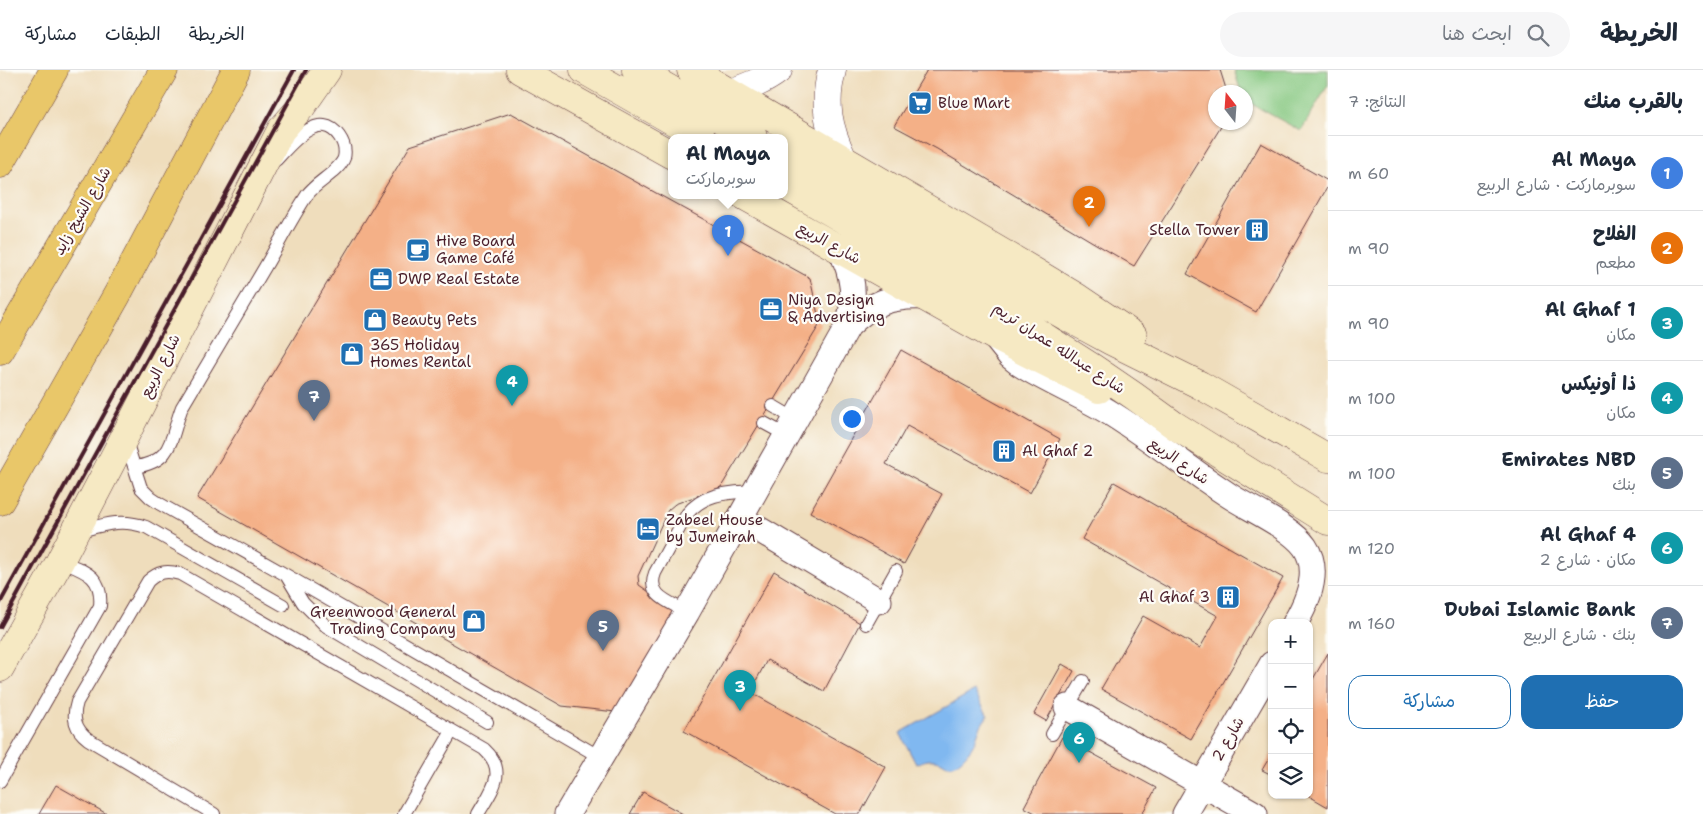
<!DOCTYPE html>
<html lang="ar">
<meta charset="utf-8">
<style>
:root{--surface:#fff;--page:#f6f6f7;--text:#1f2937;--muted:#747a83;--line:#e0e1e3;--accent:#1f6fb2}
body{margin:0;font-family:"Shantell Sans","Playpen Sans Arabic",sans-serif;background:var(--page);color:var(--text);direction:rtl}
.controls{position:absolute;right:15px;bottom:15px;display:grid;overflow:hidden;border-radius:10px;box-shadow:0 1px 4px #0004}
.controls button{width:45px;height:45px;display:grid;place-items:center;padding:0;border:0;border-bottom:1px solid var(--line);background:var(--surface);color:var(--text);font:25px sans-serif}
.compass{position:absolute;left:1208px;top:15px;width:45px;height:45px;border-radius:50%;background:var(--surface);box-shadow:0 1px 4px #0004;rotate:343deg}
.you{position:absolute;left:851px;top:348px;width:18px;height:18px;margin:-12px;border:4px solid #fff;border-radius:50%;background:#1a73e8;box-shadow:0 0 0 8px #1a73e833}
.badge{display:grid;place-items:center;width:32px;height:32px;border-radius:50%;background:var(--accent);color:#fff;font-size:16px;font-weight:700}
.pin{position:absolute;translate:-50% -41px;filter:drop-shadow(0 1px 2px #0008)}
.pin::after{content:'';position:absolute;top:26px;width:18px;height:15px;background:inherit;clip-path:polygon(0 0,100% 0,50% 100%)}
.popup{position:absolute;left:668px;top:64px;width:120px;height:65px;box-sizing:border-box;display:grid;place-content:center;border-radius:10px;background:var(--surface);filter:drop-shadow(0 1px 4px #0005);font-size:16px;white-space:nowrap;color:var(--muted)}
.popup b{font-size:19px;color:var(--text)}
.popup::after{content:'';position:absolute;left:50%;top:100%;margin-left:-10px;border:10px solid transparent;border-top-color:var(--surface)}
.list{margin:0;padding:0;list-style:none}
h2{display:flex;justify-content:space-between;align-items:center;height:65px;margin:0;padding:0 20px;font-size:21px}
h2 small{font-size:16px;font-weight:400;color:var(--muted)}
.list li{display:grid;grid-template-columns:32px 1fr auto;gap:15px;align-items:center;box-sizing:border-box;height:75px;padding:0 20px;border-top:1px solid var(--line)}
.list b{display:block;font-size:19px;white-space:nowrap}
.list p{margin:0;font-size:16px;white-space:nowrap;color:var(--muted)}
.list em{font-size:16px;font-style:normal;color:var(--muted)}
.actions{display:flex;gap:10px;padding:15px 20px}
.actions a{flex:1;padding:11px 0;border:1px solid var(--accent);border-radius:15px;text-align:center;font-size:18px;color:var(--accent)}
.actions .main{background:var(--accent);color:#fff}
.icon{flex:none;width:28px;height:28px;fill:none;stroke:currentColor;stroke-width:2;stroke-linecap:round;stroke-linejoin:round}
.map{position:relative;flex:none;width:1328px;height:744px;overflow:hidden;direction:ltr}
header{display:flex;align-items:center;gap:30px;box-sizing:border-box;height:70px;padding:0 25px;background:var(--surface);border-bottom:1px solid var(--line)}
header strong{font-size:24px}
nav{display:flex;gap:28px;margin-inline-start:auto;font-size:18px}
.search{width:350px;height:45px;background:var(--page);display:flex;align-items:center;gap:12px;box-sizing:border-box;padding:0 18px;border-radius:28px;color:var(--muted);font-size:19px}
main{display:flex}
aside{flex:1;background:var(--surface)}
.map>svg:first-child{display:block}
.green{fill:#85c780;stroke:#687356}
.water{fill:#80b8f0;stroke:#656c8e}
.building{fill:#f4b087}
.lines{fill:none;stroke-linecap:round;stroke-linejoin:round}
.service-casing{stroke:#633c41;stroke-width:14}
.minor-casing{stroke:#633c41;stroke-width:27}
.tertiary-casing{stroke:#633c41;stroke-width:29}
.secondary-casing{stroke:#633c41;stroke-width:29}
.motorway-casing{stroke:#633c41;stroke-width:29}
.service{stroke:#fff;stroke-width:12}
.minor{stroke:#fff;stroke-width:25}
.tertiary{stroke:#fff;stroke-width:28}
.secondary{stroke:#f6e9c3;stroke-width:28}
.motorway{stroke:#e9c769;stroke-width:28}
.rail{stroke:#4a1f2b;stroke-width:4}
.labels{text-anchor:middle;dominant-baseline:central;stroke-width:4.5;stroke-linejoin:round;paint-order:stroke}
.poi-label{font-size:15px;fill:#4a1f2b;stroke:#fdfcf7;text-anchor:start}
.street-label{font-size:15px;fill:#4a1f2b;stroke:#fdfcf7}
</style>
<header>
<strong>الخريطة</strong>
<div class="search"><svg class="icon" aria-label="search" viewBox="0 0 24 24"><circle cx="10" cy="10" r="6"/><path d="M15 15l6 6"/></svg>ابحث هنا</div>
<nav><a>الخريطة</a><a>الطبقات</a><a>مشاركة</a></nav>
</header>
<main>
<aside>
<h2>بالقرب منك<small>النتائج: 7</small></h2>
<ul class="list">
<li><span class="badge" style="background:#3f7fe0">1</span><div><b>Al Maya</b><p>سوبرماركت · شارع الربيع</p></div><em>60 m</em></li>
<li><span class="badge" style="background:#e8710a">2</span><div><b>الفلاح</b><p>مطعم</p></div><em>90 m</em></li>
<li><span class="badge" style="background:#0f9aa8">3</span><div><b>Al Ghaf 1</b><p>مكان</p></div><em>90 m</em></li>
<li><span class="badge" style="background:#0f9aa8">4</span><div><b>ذا أونيكس</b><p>مكان</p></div><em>100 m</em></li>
<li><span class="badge" style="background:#5c6f8a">5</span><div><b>Emirates NBD</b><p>بنك</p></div><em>100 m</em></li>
<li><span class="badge" style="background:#0f9aa8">6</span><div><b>Al Ghaf 4</b><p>مكان · شارع 2</p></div><em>120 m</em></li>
<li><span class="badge" style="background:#5c6f8a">7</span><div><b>Dubai Islamic Bank</b><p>بنك · شارع الربيع</p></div><em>160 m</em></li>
</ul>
<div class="actions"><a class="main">حفظ</a><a>مشاركة</a></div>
</aside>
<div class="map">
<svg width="1328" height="744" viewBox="0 0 1328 744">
<rect width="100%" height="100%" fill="#fdfcf7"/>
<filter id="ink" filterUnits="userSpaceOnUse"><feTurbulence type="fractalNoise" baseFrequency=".02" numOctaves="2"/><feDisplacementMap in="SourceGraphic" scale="10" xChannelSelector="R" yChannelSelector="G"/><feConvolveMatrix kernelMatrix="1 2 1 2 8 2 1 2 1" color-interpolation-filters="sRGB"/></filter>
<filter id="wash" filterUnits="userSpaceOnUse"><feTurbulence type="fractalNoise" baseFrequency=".0096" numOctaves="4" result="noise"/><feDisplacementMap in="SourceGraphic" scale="20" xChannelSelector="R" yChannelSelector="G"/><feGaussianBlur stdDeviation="1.12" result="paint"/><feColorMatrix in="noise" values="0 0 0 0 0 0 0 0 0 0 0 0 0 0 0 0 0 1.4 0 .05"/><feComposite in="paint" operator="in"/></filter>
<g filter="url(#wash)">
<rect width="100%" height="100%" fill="#efddbc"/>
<path class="green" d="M1234,0H1328V15L1301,61L1246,31V22H1241Z"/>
<path class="water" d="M974,621L988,646C977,658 979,666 972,677C968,683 957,697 949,695C946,695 945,694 942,692C933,688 924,690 916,694L900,663Z"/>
<g id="blocks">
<path class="building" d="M927,0H1220L1227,22H1216V52H1224L1134,196L1096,174L937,79L894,56Z
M511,43L810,208L820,254L721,417L675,434L668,440L638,506L639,515L680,543L625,643L562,636L197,428L410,76Z
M1261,73L1328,111V116L1256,242L1187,204Z
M901,280L1060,369L1030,423L907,356L886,394L942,424L904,494L810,442Z
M1114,412L1283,508L1191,669L1101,619L1143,546L1200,578L1218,546L1082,469Z
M774,501L860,553L824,621L767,590L750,622L886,697L860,744H835L684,661Z
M1328,583V737L1309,726V616Z
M1062,594L1074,601L1046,651L1034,644Z
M1062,667L1156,718L1142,744H1037L1024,737Z
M1272,683V705L1262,700Z
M56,715L107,744H39Z
M643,722L683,744H630Z"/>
</g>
</g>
<g filter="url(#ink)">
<use href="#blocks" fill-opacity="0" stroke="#633c41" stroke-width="1"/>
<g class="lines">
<g class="service-casing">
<path id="service" d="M773,336L795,349
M764,353L786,365
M126,371L141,418L151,428L160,434L286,505L600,687
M134,397C174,392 170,368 182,337C210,290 237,244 265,197C279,173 292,148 307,125C316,112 339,102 344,88C346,80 344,73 339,66C319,38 290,75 276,90
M77,462C103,455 120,448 146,457L283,535
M286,505L303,533L326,556L487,652
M687,542C670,532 646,526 655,503L687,444C705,422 729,423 755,421
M866,554L896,501
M1052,664L1083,611
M0,711L100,536C103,505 84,501 60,491
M214,744L88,669C75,659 72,648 77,632L148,511C158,502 166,500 180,504L484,679C509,702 491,721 478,744
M404,744L452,661"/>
</g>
<g class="minor-casing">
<path id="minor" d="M848,256C871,233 892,225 925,227
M998,271L1010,286L1020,294C1048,312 1079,324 1107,341C1150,367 1188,399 1230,426C1250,439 1292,458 1305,477C1321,501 1308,531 1295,553
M740,448L879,531
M1067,637L1255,744
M567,744L687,542L848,256C856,229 854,205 840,179
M1185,744L1272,594"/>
</g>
<g class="tertiary-casing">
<path id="tertiary" d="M832,0C823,34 828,58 843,89
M730,23C747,17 764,11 778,0"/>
</g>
<g class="secondary-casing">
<path id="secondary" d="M520,0L672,85
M584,0L701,67
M636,0L753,67
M691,0L1035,202L1078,228L1133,265
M784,85L1067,247L1111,271L1200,315L1328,388
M784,115L1010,245L1093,298L1134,326L1174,355L1328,451
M743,125L994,266L1099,319
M0,598L60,491L125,366L281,60L302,36L327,0"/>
</g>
<g class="motorway-casing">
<path id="motorway" d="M0,94L54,0
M0,281L164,0
M0,431L117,225L236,0"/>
</g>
<use href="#service" class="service"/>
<use href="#minor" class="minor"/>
<use href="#tertiary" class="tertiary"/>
<use href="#secondary" class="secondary"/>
<use href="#motorway" class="motorway"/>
<path class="rail" d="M0,533L294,0
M0,557L306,0"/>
</g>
</g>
<defs>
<g id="supermarket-square" transform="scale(1.25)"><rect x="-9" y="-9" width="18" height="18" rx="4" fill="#1f6fb2" stroke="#fdfcf7"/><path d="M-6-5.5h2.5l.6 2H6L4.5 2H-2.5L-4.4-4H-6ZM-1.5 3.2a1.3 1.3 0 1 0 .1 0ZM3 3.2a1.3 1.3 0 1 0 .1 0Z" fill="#fff"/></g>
<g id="building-square" transform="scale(1.25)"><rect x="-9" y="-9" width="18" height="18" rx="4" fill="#1f6fb2" stroke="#fdfcf7"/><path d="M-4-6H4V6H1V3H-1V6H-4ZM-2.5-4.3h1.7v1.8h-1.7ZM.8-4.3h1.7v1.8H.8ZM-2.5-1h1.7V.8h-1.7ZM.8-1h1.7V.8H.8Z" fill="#fff"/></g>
<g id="cafe-square" transform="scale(1.25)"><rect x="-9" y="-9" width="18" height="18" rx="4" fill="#1f6fb2" stroke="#fdfcf7"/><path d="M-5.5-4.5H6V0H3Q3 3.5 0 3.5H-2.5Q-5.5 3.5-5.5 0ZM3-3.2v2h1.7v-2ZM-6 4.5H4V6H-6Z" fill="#fff"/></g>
<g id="office-square" transform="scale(1.25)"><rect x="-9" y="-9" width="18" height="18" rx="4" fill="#1f6fb2" stroke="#fdfcf7"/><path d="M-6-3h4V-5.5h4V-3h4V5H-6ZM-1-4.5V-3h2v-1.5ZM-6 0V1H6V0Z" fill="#fff"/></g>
<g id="shop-square" transform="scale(1.25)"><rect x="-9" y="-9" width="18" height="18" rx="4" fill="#1f6fb2" stroke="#fdfcf7"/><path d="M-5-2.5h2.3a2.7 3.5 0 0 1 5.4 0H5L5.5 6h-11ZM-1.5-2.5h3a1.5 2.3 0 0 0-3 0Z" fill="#fff"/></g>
<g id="hotel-square" transform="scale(1.25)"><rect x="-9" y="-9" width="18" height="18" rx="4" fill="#1f6fb2" stroke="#fdfcf7"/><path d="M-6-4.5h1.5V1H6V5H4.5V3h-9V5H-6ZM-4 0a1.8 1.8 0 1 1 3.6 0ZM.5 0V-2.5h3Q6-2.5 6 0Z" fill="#fff"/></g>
</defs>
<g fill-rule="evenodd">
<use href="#supermarket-square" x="920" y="33"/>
<use href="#building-square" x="1257" y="160"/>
<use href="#cafe-square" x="418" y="180"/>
<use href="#office-square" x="381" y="209"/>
<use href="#office-square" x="771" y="239"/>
<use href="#shop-square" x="375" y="250"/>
<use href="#shop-square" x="352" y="284"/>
<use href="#building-square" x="1004" y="381"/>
<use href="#hotel-square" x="648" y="459"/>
<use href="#building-square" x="1228" y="527"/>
<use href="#shop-square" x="474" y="551"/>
</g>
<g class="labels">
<g class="poi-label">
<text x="938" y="33">Blue Mart</text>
<text x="1240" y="160" text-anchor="end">Stella Tower</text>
<text x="436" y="171">Hive Board<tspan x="436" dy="17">Game Café</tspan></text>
<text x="398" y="209">DWP Real Estate</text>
<text x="788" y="230">Niya Design<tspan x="788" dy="17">&amp; Advertising</tspan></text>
<text x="392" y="250">Beauty Pets</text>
<text x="370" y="275">365 Holiday<tspan x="370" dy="17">Homes Rental</tspan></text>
<text x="1022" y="381">Al Ghaf 2</text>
<text x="666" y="450">Zabeel House<tspan x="666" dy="17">by Jumeirah</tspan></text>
<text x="1210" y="527" text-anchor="end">Al Ghaf 3</text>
<text x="456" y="542" text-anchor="end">Greenwood General<tspan x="456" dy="17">Trading Company</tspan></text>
</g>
<g class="street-label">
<text transform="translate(82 141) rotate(-60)">شارع الشيخ زايد</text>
<text transform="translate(829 173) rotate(29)">شارع الربيع</text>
<text transform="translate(1059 278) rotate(33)">شارع عبدالله عمران تريم</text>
<text transform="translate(160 296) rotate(-63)">شارع الربيع</text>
<text transform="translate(1179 391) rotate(35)">شارع الربيع</text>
<text transform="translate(1228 669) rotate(-60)">شارع 2</text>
</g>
</g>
</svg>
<div class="controls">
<button>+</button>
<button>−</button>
<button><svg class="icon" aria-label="locate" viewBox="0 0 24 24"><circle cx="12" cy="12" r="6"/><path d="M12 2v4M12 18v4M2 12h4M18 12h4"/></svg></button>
<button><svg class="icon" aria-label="layers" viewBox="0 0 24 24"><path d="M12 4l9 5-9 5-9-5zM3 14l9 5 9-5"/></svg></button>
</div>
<svg class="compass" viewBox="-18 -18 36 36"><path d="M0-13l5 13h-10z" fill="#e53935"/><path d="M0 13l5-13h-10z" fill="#747a83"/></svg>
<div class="you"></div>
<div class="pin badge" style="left:728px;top:186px;background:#3f7fe0">1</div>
<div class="popup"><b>Al Maya</b>سوبرماركت</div>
<div class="pin badge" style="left:1089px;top:157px;background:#e8710a">2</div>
<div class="pin badge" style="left:740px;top:641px;background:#0f9aa8">3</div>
<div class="pin badge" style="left:512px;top:336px;background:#0f9aa8">4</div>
<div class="pin badge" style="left:603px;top:581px;background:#5c6f8a">5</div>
<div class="pin badge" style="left:1079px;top:693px;background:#0f9aa8">6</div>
<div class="pin badge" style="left:314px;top:351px;background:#5c6f8a">7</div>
</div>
</main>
